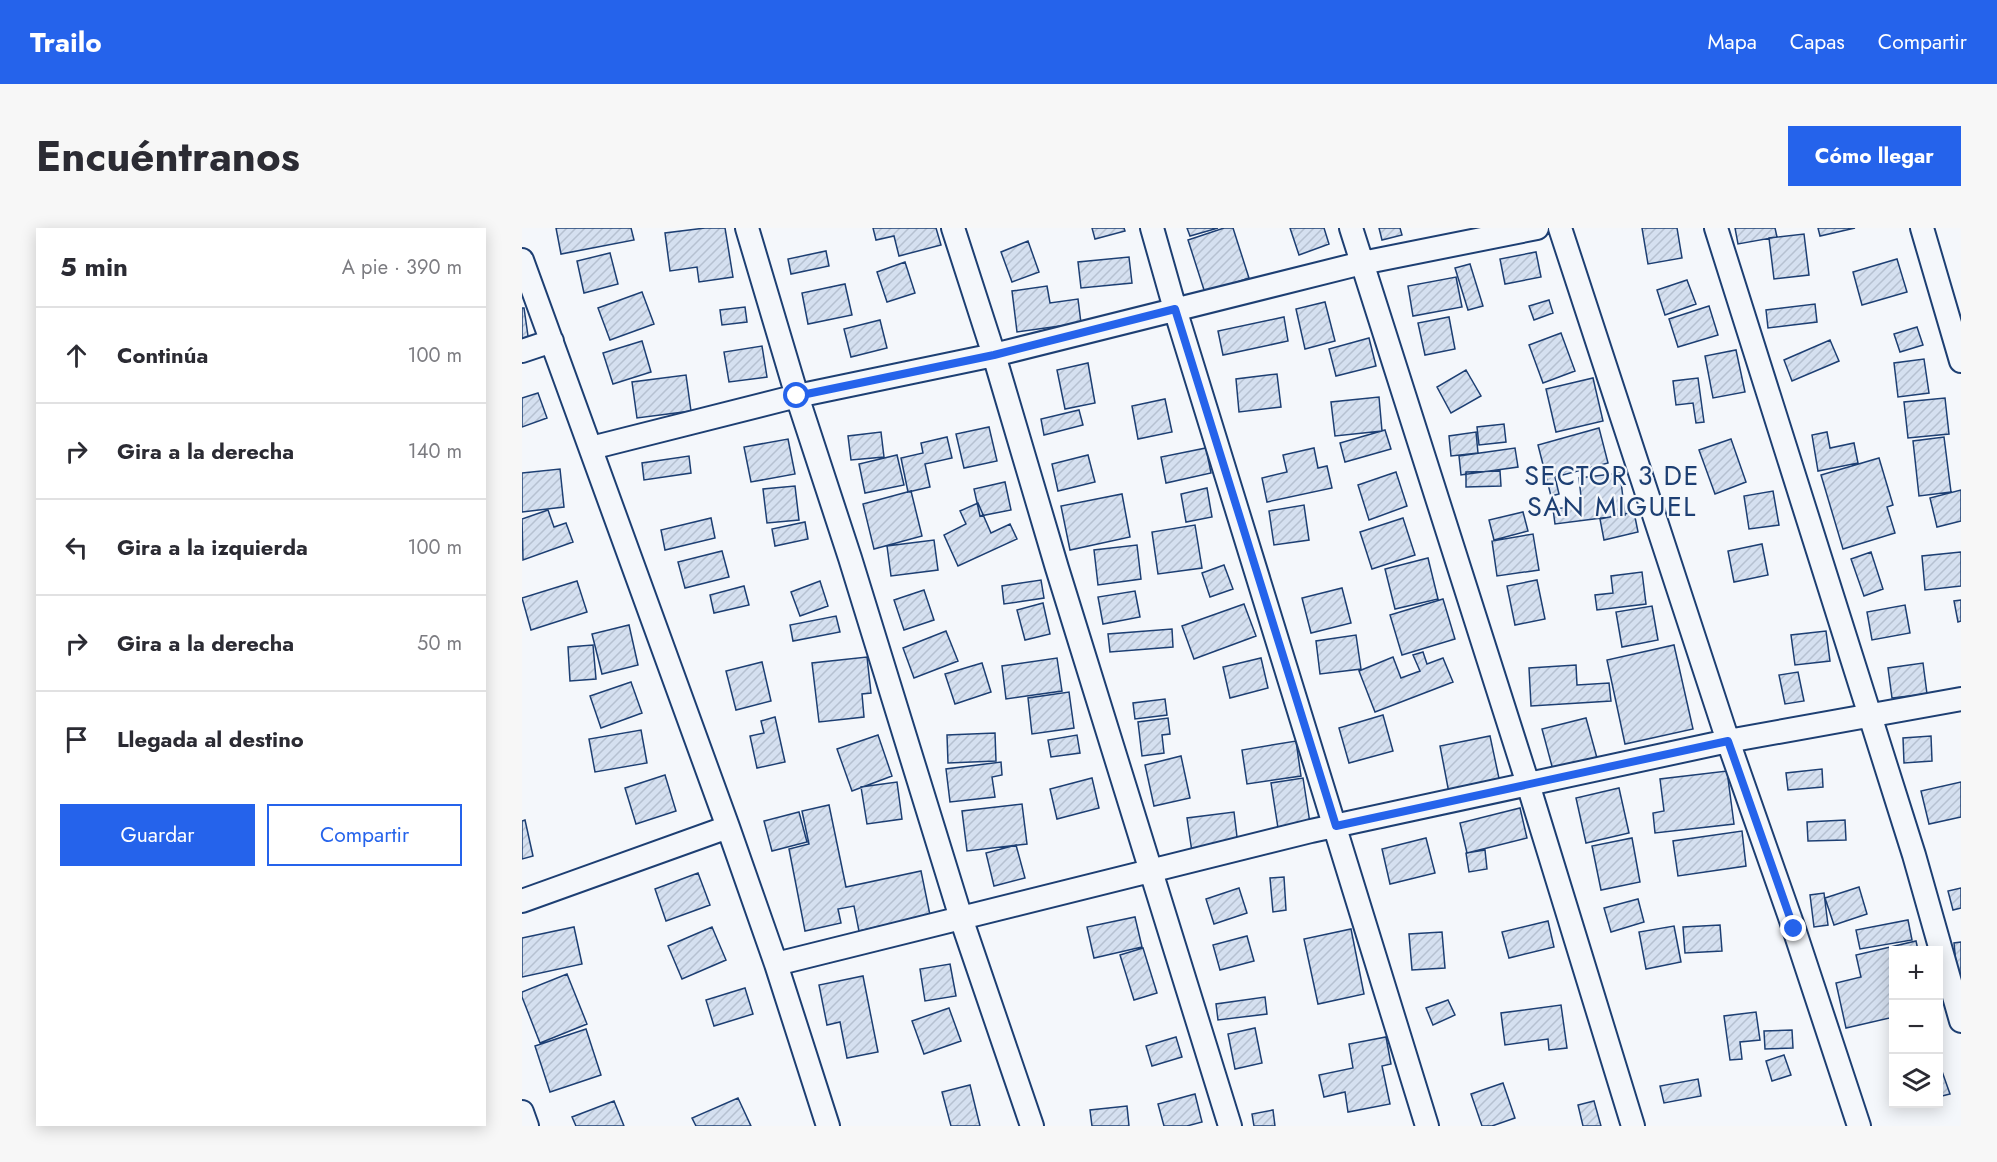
<!DOCTYPE html>
<html lang="es">
<meta charset="utf-8">
<style>
:root{--surface:#fff;--page:#f7f7f7;--text:#2b2b33;--muted:#7c7c81;--line:#e1e1e2;--accent:#2563eb}
body{margin:0;font-family:Jost,sans-serif;background:var(--page);color:var(--text)}
.controls{position:absolute;right:18px;bottom:18px;display:grid;overflow:hidden;border-radius:0px;box-shadow:0 3px 15px #0003}
.controls button{width:54px;height:54px;display:grid;place-items:center;padding:0;border:0;border-bottom:2px solid var(--line);background:var(--surface);color:var(--text);font:30px sans-serif}
.stop{position:absolute;width:18px;height:18px;margin:-14px;border:4px solid #2563eb;border-radius:50%;background:#fff}
.stop.end{background:#2563eb;border-color:#fff;box-shadow:0 2px 6px #0008}
.list{margin:0;padding:0;list-style:none}
h2{display:flex;justify-content:space-between;align-items:center;height:78px;margin:0;padding:0 24px;font-size:26px}
h2 small{font-size:20px;font-weight:400;color:var(--muted)}
.list li{display:grid;grid-template-columns:39px 1fr auto;gap:18px;align-items:center;box-sizing:border-box;height:96px;padding:0 24px;border-top:2px solid var(--line)}
.list b{display:block;font-size:22px;white-space:nowrap}
.list em{font-size:20px;font-style:normal;color:var(--muted)}
.actions{display:flex;gap:12px;padding:18px 24px}
.actions a{flex:1;padding:14px 0;border:2px solid var(--accent);border-radius:0px;text-align:center;font-size:21px;color:var(--accent)}
.actions .main{background:var(--accent);color:#fff}
.icon{flex:none;width:33px;height:33px;fill:none;stroke:currentColor;stroke-width:2;stroke-linecap:round;stroke-linejoin:round}
.map{position:relative;flex:none;width:1439px;height:898px;overflow:hidden;border-radius:0px}
header{display:flex;align-items:center;gap:36px;box-sizing:border-box;height:84px;padding:0 30px;background:var(--accent);color:#fff}
header strong{font-size:28px}
nav{display:flex;gap:33px;margin-inline-start:auto;font-size:21px}
.intro{display:flex;align-items:center;justify-content:space-between;box-sizing:border-box;height:144px;padding:0 36px}
h1{margin:0;font-size:42px}
.button{padding:15px 27px;border-radius:0px;background:var(--accent);color:#fff;font-size:21px;font-weight:700}
main{display:flex;gap:36px;padding:0 36px}
aside{flex:1;background:var(--surface);border-radius:0px;box-shadow:0 3px 15px #0003}
.map>svg:first-child{display:block}
.building{fill:url(#building-hatch);stroke:#1d3f73;stroke-width:1.5}
.lines{fill:none;stroke-linecap:round;stroke-linejoin:round}
.street-casing{stroke:#1d3f73;stroke-width:26}
.street{stroke:#f4f7fb;stroke-width:22}
.route{stroke:#2563eb;stroke-width:8}
.labels{text-anchor:middle;dominant-baseline:central;stroke-width:4.5;stroke-linejoin:round;paint-order:stroke}
.quarter-label{font-size:27px;letter-spacing:1.5px;fill:#1d3f73;stroke:#f4f7fb}
</style>
<header>
<strong>Trailo</strong>
<nav><a>Mapa</a><a>Capas</a><a>Compartir</a></nav>
</header>
<div class="intro"><h1>Encuéntranos</h1><a class="button">Cómo llegar</a></div>
<main>
<aside>
<h2>5 min<small>A pie · 390 m</small></h2>
<ul class="list">
<li><svg class="icon" aria-label="ahead" viewBox="0 0 24 24"><path d="M12 20V5M6 11l6-6 6 6"/></svg><div><b>Continúa</b></div><em>100 m</em></li>
<li><svg class="icon" aria-label="right" viewBox="0 0 24 24"><path d="M7 20v-9h11M14 6l5 5-5 5"/></svg><div><b>Gira a la derecha</b></div><em>140 m</em></li>
<li><svg class="icon" aria-label="left" viewBox="0 0 24 24"><path d="M17 20v-9H6M10 6l-5 5 5 5"/></svg><div><b>Gira a la izquierda</b></div><em>100 m</em></li>
<li><svg class="icon" aria-label="right" viewBox="0 0 24 24"><path d="M7 20v-9h11M14 6l5 5-5 5"/></svg><div><b>Gira a la derecha</b></div><em>50 m</em></li>
<li><svg class="icon" aria-label="arrive" viewBox="0 0 24 24"><path d="M6 21V4h12l-3 4 3 4H6"/></svg><div><b>Llegada al destino</b></div></li>
</ul>
<div class="actions"><a class="main">Guardar</a><a>Compartir</a></div>
</aside>
<div class="map">
<svg width="1439" height="898" viewBox="0 0 1439 898">
<defs>
<pattern id="building-hatch" width="6" height="6" patternUnits="userSpaceOnUse" patternTransform="scale(1.5)"><rect width="6" height="6" fill="#d5e0f0"/><path d="M-1 1l2-2M0 6l6-6M5 7l2-2" fill="none" stroke="#b6c1d1"/></pattern>
</defs>
<rect width="100%" height="100%" fill="#f4f7fb"/>
<path class="building" d="M34,0H109L112,12L39,26Z
M183,0H203L211,49L177,54L175,39L148,43L143,5Z
M351,0H414L419,17L377,28L372,8L354,12Z
M570,0H602L603,3L573,11Z
M665,0H696L668,8Z
M702,0H711L727,50L683,65L666,12Z
M768,0H802L807,16L777,27Z
M857,0H878L880,7L860,12Z
M1120,0H1155L1160,30L1126,36Z
M1213,0H1253L1255,9L1216,16Z
M1296,0H1333L1298,8Z
M1282,6L1287,47L1252,51L1247,10Z
M506,13L517,44L490,54L479,24Z
M304,23L307,38L269,46L266,31Z
M1014,24L1019,49L983,56L978,31Z
M88,25L96,56L62,65L55,33Z
M607,29L610,55L559,60L556,34Z
M1375,31L1385,64L1340,77L1331,44Z
M383,34L393,65L365,74L355,44Z
M948,36L961,78L946,82L933,40Z
M934,49L940,79L891,88L886,58Z
M1165,52L1174,76L1143,87L1135,62Z
M323,56L330,87L286,96L280,65Z
M525,58L528,75L556,71L559,95L495,104L490,63Z
M120,64L132,96L88,112L76,80Z
M1027,72L1031,85L1012,92L1007,78Z
M803,74L813,113L783,121L774,81Z
M1293,76L1295,94L1246,100L1244,82Z
M1187,78L1196,107L1156,119L1147,91Z
M223,79L225,94L200,97L198,82Z
M0,80H2L7,115L0,117Z
M762,89L766,113L701,127L696,103Z
M927,89L933,121L903,127L896,95Z
M358,92L365,120L329,129L322,101Z
M1395,99L1401,117L1378,124L1372,106Z
M1039,105L1053,143L1021,155L1007,117Z
M847,110L854,138L814,148L807,121Z
M1308,112L1317,133L1270,153L1262,132Z
M120,113L129,144L91,156L81,125Z
M240,118L245,149L207,154L202,124Z
M1214,122L1223,164L1191,170L1183,128Z
M1402,131L1407,165L1376,169L1372,135Z
M566,135L573,175L543,181L535,142Z
M944,142L959,168L929,185L915,159Z
M755,146L759,179L717,184L714,151Z
M164,147L169,183L115,190L110,154Z
M1071,150L1081,193L1034,204L1024,161Z
M1176,150L1182,194L1174,195L1171,175L1154,177L1151,153Z
M16,165L25,190L0,199V170Z
M857,169L860,203L813,208L809,174Z
M1423,170L1427,206L1386,210L1382,174Z
M643,171L650,204L616,211L610,178Z
M557,182L561,197L522,207L519,191Z
M982,196L984,214L957,217L955,199Z
M467,199L475,233L442,240L434,206Z
M1077,200L1086,235L1033,249L1037,266L1029,268L1016,217Z
M863,202L869,221L823,234L818,215Z
M359,204L362,229L329,232L326,208Z
M954,204L956,225L929,228L927,208Z
M1305,204L1308,220L1332,215L1336,235L1296,243L1290,207Z
M425,209L430,230L403,236L408,259L386,264L379,230L401,225L399,215Z
M1422,209L1429,264L1397,268L1391,213Z
M266,211L273,246L229,254L222,219Z
M1209,211L1224,254L1193,266L1177,222Z
M684,220L689,245L644,255L639,229Z
M792,220L796,240L805,238L810,260L745,274L740,250L765,244L761,227Z
M993,220L996,239L939,247L937,228Z
M375,227L382,257L343,265L337,236Z
M566,227L573,254L536,263L530,236Z
M167,228L169,245L122,252L120,235Z
M1357,230L1371,277L1365,279L1373,305L1321,321L1299,247Z
M38,241L42,279L0,284V245Z
M978,243L979,258L944,259V244Z
M874,244L885,278L847,292L836,257Z
M1098,245L1103,287L1033,296L1031,281L1060,278L1057,250Z
M483,254L489,282L458,288L452,261Z
M273,258L277,292L245,295L241,261Z
M685,260L690,289L664,294L659,266Z
M1439,262V293L1415,299L1408,270Z
M389,263L400,308L352,321L341,276Z
M1251,263L1257,297L1227,301L1222,268Z
M600,266L608,309L548,322L539,278Z
M456,275L469,305L488,296L495,311L436,338L422,307L444,296L438,283Z
M782,277L787,312L752,317L747,283Z
M26,282L32,299L44,295L51,314L1,332L0,291Z
M1001,284L1006,303L972,312L967,292Z
M1112,284L1116,304L1082,312L1078,291Z
M189,290L193,310L143,322L139,302Z
M881,290L893,327L850,341L838,304Z
M283,294L286,311L253,318L250,301Z
M673,297L680,340L636,346L630,304Z
M1011,306L1017,342L975,348L970,313Z
M412,312L416,342L369,348L365,318Z
M1240,316L1246,347L1212,354L1206,323Z
M615,317L619,351L576,357L572,322Z
M200,323L207,349L163,360L156,334Z
M1349,324L1361,361L1342,368L1329,331Z
M1439,324V358L1403,362L1400,328Z
M906,330L916,371L873,381L863,341Z
M702,337L711,361L688,369L680,345Z
M1120,344L1124,376L1075,382L1073,367L1091,365L1089,348Z
M519,352L522,370L482,376L480,358Z
M1015,352L1023,391L993,397L985,358Z
M55,353L65,384L9,402L0,370Z
M298,353L306,378L278,388L269,364Z
M222,358L227,377L192,385L188,367Z
M820,360L829,395L789,405L780,370Z
M402,362L412,392L382,402L372,372Z
M613,363L618,389L581,396L576,369Z
M921,371L933,411L880,427L868,387Z
M1439,372V393L1436,394L1432,373Z
M521,375L528,406L503,412L495,382Z
M722,376L734,408L672,431L660,398Z
M1383,377L1388,405L1350,412L1345,384Z
M1130,378L1136,412L1100,419L1094,384Z
M314,388L318,404L271,413L268,397Z
M107,397L116,437L80,446L70,406Z
M650,401L651,419L588,424L586,406Z
M424,403L436,433L392,450L381,420Z
M1304,403L1308,433L1273,437L1269,407Z
M834,407L839,441L798,446L794,413Z
M71,417L74,451L48,453L46,419Z
M1152,417L1171,501L1103,516L1085,432Z
M901,424L905,436L921,430L931,454L853,484L837,443L871,429L879,450L898,443L891,427Z
M345,429L349,465L340,466L342,489L297,494L290,435Z
M535,430L540,463L484,471L480,438Z
M739,430L746,460L708,470L701,439Z
M240,434L249,473L214,482L204,443Z
M460,435L469,464L433,476L423,446Z
M1401,435L1405,466L1370,470L1366,440Z
M1054,437L1055,457L1087,455L1089,473L1009,478L1007,440Z
M1276,444L1282,473L1263,476L1257,447Z
M109,454L120,485L79,500L68,468Z
M547,464L552,500L510,506L506,470Z
M643,471L645,487L613,491L611,475Z
M861,487L871,523L827,535L817,500Z
M253,489L263,534L235,540L228,508L242,505L239,493Z
M646,490L648,506L640,507L642,525L620,528L616,494Z
M1064,490L1075,530L1031,542L1020,501Z
M119,502L125,535L73,544L67,511Z
M473,505L474,533L426,535L425,507Z
M356,507L370,548L330,563L315,521Z
M555,507L558,525L529,529L526,512Z
M968,508L978,555L927,565L918,518Z
M1409,508L1410,533L1382,535L1381,510Z
M774,513L779,548L725,556L720,522Z
M659,528L668,570L632,578L623,537Z
M479,534L480,547L470,549L473,569L428,574L424,541Z
M1300,541L1301,559L1266,562L1264,545Z
M1205,543L1212,596L1133,605L1131,585L1142,583L1138,551Z
M143,547L154,583L114,596L103,560Z
M570,550L577,580L535,591L528,561Z
M781,550L788,595L756,600L749,555Z
M375,554L380,591L345,596L339,559Z
M1439,554V589L1407,596L1399,563Z
M1097,560L1107,605L1064,615L1054,570Z
M500,576L505,616L445,623L440,583Z
M307,577L324,659L399,643L408,687L337,703L332,678L316,681L319,695L283,703L267,621L287,616L280,583Z
M998,580L1005,610L945,625L938,595Z
M277,584L285,614L250,623L242,593Z
M712,584L716,617L670,624L665,590Z
M3,592L11,628L0,631V593Z
M1323,592L1324,612L1286,613L1285,594Z
M1220,603L1224,638L1156,648L1151,613Z
M904,610L913,645L868,656L860,621Z
M1110,610L1118,654L1079,662L1070,618Z
M494,617L503,650L472,658L464,625Z
M963,622L965,641L947,644L944,625Z
M176,645L188,677L144,693L133,661Z
M762,649L764,682L751,684L748,650Z
M1337,659L1345,686L1312,697L1303,670Z
M717,660L725,685L692,696L684,671Z
M1439,660V680L1431,682L1426,663Z
M1302,665L1306,697L1292,699L1288,667Z
M1116,671L1122,694L1089,704L1082,680Z
M613,689L620,719L572,730L565,699Z
M1386,692L1390,712L1338,721L1334,702Z
M1026,693L1032,719L987,730L980,704Z
M1198,697L1200,723L1163,725L1161,699Z
M1152,698L1159,734L1124,741L1117,704Z
M52,699L60,736L0,749V710Z
M190,699L204,732L160,751L146,718Z
M829,701L842,766L796,776L782,711Z
M920,704L923,740L890,742L887,706Z
M725,708L732,733L698,742L691,717Z
M1394,713L1396,722H1372V789L1324,800L1314,755L1339,749L1334,727Z
M1439,714V746L1435,747L1432,715Z
M621,720L635,765L612,772L598,727Z
M428,736L434,768L403,773L398,741Z
M45,746L65,796L18,815L0,769V764Z
M341,748L356,824L325,830L318,794L305,797L297,757Z
M223,760L231,786L192,798L184,772Z
M743,769L745,786L696,792L694,776Z
M926,772L933,787L911,797L904,780Z
M1039,777L1045,820L1027,822L1026,811L983,817L979,785Z
M427,780L439,813L402,826L390,793Z
M1234,784L1238,812L1218,814L1220,831L1208,832L1202,788Z
M733,800L740,835L713,841L706,806Z
M64,801L79,847L28,864L13,818Z
M1270,802L1271,820L1243,821L1242,803Z
M654,809L660,829L630,838L624,818Z
M864,809L869,836L860,838L868,876L826,884L823,864L802,869L797,847L831,840L827,816Z
M1262,827L1269,847L1250,853L1244,833Z
M1416,832L1428,866L1416,869Z
M1176,851L1179,868L1142,875L1138,858Z
M981,855L993,890L970,898H960L949,866Z
M448,857L458,898H429L420,864Z
M673,866L680,894L665,898H642L636,876Z
M216,870L229,898H174L170,890Z
M92,873L102,898H54L50,889Z
M1072,873L1079,898H1061L1056,877Z
M605,878L607,898H570L568,882Z
M751,882L753,898H732L730,886Z"/>
<g class="lines">
<g class="street-casing">
<path id="street" d="M225,0L275,168L328,330L439,690L510,898
M431,0L472,127L535,340L708,898
M630,0L653,81L905,898
M829,0L1006,556L1111,898
M1038,0L1206,513L1272,701L1337,898
M1194,0L1392,627L1439,793
M1400,0L1439,133
M0,32L206,599L254,736L306,898
M0,123L30,113
M69,220L275,168L472,127L840,35L1015,0
M0,673L206,599
M254,736L789,603L1206,513L1439,471
M0,884L5,898"/>
</g>
<use href="#street" class="street"/>
</g>
<g class="lines">
<path class="route" d="M275,168L472,127L653,81L814,598L1206,513L1272,701"/>
</g>
<g class="labels">
<g class="quarter-label">
<text x="1090" y="247">SECTOR 3 DE<tspan x="1090" dy="31">SAN MIGUEL</tspan></text>
</g>
</g>
</svg>
<div class="controls">
<button>+</button>
<button>−</button>
<button><svg class="icon" aria-label="layers" viewBox="0 0 24 24"><path d="M12 4l9 5-9 5-9-5zM3 14l9 5 9-5"/></svg></button>
</div>
<div class="stop" style="left:275px;top:168px"></div>
<div class="stop end" style="left:1272px;top:701px"></div>
</div>
</main>
